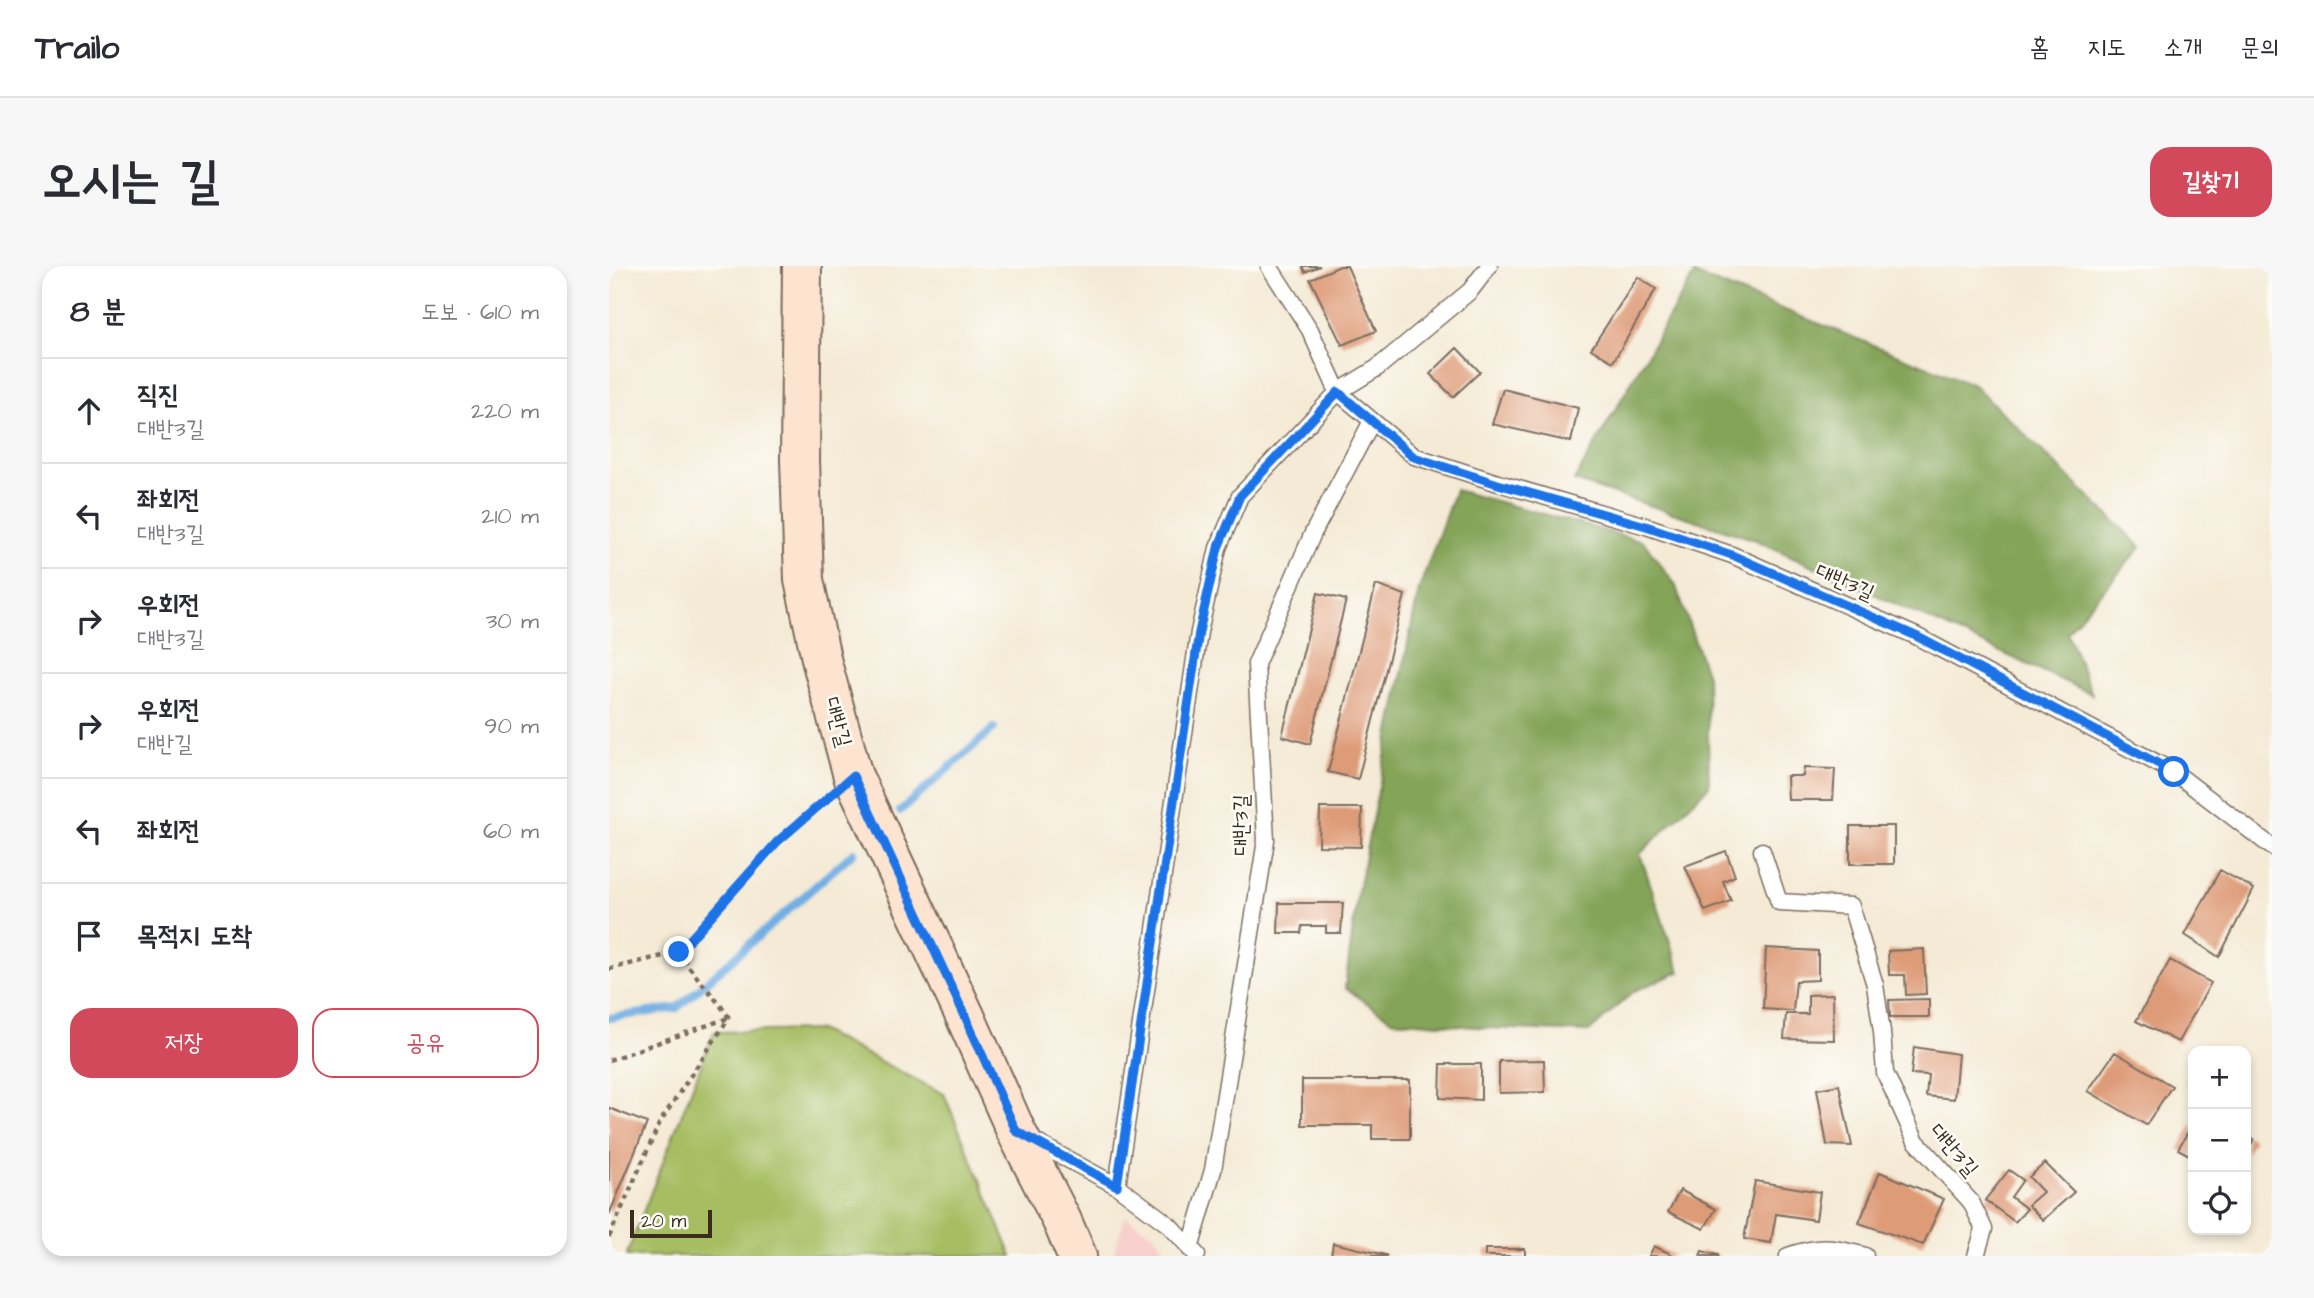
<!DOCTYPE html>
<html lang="ko">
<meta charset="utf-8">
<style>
:root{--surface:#fff;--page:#f7f7f7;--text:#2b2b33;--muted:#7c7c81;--line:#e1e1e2;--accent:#d1495b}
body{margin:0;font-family:"Architects Daughter","Poor Story",sans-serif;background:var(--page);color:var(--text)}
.controls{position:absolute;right:21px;bottom:21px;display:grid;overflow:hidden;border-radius:14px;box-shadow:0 4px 10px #0003}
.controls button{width:63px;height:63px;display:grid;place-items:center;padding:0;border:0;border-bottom:2px solid var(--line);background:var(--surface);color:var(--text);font:35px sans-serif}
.scale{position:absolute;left:21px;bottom:18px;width:82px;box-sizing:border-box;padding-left:7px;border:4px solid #3b2a1e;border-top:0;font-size:19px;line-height:24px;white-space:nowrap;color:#3b2a1e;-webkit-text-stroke:5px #fdfcf7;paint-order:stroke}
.stop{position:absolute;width:21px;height:21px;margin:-16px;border:5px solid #1a73e8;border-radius:50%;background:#fff}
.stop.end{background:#1a73e8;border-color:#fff;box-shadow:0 2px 7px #0008}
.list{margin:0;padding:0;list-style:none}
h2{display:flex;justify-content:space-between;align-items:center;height:91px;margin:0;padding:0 28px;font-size:30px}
h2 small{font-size:23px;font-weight:400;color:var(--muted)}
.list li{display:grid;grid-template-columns:46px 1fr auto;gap:21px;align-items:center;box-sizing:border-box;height:105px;padding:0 28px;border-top:2px solid var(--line)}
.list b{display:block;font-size:26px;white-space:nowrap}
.list p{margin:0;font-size:23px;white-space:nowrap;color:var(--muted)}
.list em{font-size:23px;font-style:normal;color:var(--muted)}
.actions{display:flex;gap:14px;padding:21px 28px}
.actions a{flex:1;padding:16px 0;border:2px solid var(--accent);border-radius:21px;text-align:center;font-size:24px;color:var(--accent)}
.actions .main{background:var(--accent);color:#fff}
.icon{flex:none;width:38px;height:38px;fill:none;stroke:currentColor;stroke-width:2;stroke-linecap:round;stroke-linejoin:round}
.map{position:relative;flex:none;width:1663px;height:990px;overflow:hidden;border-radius:21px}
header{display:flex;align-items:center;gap:42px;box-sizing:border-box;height:98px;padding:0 35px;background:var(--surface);border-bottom:2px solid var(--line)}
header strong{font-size:33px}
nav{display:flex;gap:38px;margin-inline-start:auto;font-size:24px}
.intro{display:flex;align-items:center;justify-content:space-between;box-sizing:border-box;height:168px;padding:0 42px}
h1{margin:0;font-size:49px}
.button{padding:18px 32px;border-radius:21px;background:var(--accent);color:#fff;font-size:24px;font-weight:700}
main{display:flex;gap:42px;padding:0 42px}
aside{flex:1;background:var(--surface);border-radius:21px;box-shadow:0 4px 10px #0003}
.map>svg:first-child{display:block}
.built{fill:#f7d0ce}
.green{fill:#a6bd62;stroke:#707440;stroke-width:2}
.forest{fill:#84a458;stroke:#60673b;stroke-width:2}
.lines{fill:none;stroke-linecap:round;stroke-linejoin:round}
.stream{stroke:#71aee3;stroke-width:8}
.building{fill:#de9b78}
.lane-casing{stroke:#7c6d5e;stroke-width:19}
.secondary-casing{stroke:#7c6d5e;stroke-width:42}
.path{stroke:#7c6d5e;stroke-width:4.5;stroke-dasharray:5 5;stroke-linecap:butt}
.lane{stroke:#fff;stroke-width:16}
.secondary{stroke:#fde4d1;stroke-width:38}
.route{stroke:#1a73e8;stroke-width:9}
.labels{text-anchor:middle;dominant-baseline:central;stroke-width:5;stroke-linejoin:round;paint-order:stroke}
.street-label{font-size:21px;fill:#3b2a1e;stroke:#fdfcf7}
</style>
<header>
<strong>Trailo</strong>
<nav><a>홈</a><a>지도</a><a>소개</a><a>문의</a></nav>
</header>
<div class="intro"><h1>오시는 길</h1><a class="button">길찾기</a></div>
<main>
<aside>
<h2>8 분<small>도보 · 610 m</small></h2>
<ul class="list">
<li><svg class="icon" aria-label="ahead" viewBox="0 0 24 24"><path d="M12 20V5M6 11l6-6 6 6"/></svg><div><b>직진</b><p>대반3길</p></div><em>220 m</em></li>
<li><svg class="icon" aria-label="left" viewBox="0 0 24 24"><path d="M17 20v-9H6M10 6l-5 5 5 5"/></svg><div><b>좌회전</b><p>대반3길</p></div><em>210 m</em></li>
<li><svg class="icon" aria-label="right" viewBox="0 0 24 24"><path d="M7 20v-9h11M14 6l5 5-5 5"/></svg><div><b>우회전</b><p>대반3길</p></div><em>30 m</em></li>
<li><svg class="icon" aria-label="right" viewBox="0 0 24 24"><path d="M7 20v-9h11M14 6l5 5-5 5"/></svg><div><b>우회전</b><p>대반길</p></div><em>90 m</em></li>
<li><svg class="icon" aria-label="left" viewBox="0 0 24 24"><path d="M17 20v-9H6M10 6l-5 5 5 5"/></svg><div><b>좌회전</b></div><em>60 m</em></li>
<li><svg class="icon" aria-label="arrive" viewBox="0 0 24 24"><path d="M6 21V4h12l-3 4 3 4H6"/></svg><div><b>목적지 도착</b></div></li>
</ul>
<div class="actions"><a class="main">저장</a><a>공유</a></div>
</aside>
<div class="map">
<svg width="1663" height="990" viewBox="0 0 1663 990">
<rect width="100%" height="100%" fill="#fdfcf7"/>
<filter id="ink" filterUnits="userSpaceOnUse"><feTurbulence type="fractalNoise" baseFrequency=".0143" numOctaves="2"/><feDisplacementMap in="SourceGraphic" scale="14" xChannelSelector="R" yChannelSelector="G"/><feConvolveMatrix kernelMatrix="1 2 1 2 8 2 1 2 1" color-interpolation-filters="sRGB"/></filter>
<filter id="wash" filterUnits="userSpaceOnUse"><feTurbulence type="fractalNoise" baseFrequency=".00686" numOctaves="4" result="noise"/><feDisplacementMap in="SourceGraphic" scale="28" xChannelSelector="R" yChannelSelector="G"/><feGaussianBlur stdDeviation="1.57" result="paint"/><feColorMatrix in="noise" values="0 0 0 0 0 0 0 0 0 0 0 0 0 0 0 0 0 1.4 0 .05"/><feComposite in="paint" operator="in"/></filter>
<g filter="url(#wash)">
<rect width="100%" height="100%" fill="#f4ead5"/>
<path class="built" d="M516,950L544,968L562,990H504Z"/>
<path class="green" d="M210,764L335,828L403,990H17L105,766Z"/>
<path class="forest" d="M1085,8L1365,119L1532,281L1458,366L1483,428L1147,274L965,215Z
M846,224L1034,275L1066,318L1098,410L1100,520L1031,588L1071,706L1025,725L980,766L878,762L783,754L736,722L749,624L810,323Z"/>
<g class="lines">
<path class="stream" d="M291,545L385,462
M0,752L68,742L245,586"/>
</g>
<g id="blocks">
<path class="building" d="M693,0H711L696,6Z
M731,0H738L767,65L733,79L701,13Z
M1029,11L1047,23L1004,96L982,83Z
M848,82L871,106L844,131L821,108Z
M894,123L969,142L962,176L883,158Z
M767,319L796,329L749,513L719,506Z
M709,327L737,334L701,478L673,470Z
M1195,502L1226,503L1224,534H1179L1178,510H1194Z
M711,542H753L752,581L710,580Z
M1241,560H1285V598H1241Z
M1117,585L1126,610L1114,615L1122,635L1096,645L1076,600Z
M1611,604L1645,623L1610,691L1576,669Z
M670,637H734L732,667H717V660H693L692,667H669Z
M1157,682L1209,685V714L1187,715L1184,745L1154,743Z
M1315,683L1317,728L1297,729L1296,709H1280L1279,685Z
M1561,694L1602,717L1569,776L1527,755Z
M1224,728L1225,774L1175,773L1177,748H1199V729Z
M1320,733V751H1281L1280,734Z
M1305,781L1349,788L1345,833L1317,830L1319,809L1302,808Z
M1506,786L1563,820L1537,859L1479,825Z
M935,794L936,826L890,827V795Z
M832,798H872V834L831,832Z
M693,814H801V873H763V859H693Z
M1230,819L1243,880L1218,879L1208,823Z
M0,842L38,857L0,949Z
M1584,857V891L1569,883Z
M1637,869L1645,873L1637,888Z
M1436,897L1465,926L1434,954L1419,939L1434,926L1420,911Z
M1400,904L1414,914L1402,931L1418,943L1406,956L1376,934Z
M1271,906L1335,933L1314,979L1250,957Z
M1146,915L1211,926L1207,954L1167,948L1162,977L1135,973Z
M1071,924L1107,943L1095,963L1059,946Z
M724,977L777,989V990H722Z
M1045,980L1066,990H1040Z
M876,983H916V990H876Z
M1093,985L1109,989V990H1091Z"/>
</g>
</g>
<g filter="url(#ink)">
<use href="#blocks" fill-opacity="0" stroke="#7c6d5e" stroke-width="2"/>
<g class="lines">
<g class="lane-casing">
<path id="lane" d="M660,0L701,64L729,126L805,190L889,217L1037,260L1123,289L1307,370L1565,506L1663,581
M1153,585L1170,636L1242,640L1266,719L1273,766L1276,807L1307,875L1362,936L1375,963L1367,990
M421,873L508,920L590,366L609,282L631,230L729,126L768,102L861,25L880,0
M508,920L560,959L588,989
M581,983L604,904L657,574L647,398L704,267L763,155
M1179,990C1210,979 1224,981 1256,990"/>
</g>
<g class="secondary-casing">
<path id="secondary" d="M193,0L191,194L195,314L213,397L244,510L356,750L407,865L453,955L468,990"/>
</g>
<path class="path" d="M70,686L168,577L221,532
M0,703L70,686C84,710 105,728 120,752
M0,794L119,752
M0,971L51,856L120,752"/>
<use href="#lane" class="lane"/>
<use href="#secondary" class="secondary"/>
</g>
</g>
<g class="lines" filter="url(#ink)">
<path class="route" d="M70,686L168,576L244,510L356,750L407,865L508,920L590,366L609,282L631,230L729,126L805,191L889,218L1037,260L1123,289L1307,370L1565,506"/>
</g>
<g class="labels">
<g class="street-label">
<text transform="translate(1236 316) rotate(24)">대반3길</text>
<text transform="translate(229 456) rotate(75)">대반길</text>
<text transform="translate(632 559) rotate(-89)">대반3길</text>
<text transform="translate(1345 884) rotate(50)">대반3길</text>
</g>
</g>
</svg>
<div class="controls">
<button>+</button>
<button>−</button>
<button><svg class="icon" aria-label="locate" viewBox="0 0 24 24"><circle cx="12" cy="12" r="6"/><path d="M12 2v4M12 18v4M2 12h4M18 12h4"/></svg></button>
</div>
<div class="scale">20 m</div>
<div class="stop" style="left:1565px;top:506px"></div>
<div class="stop end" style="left:70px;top:686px"></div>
</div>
</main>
